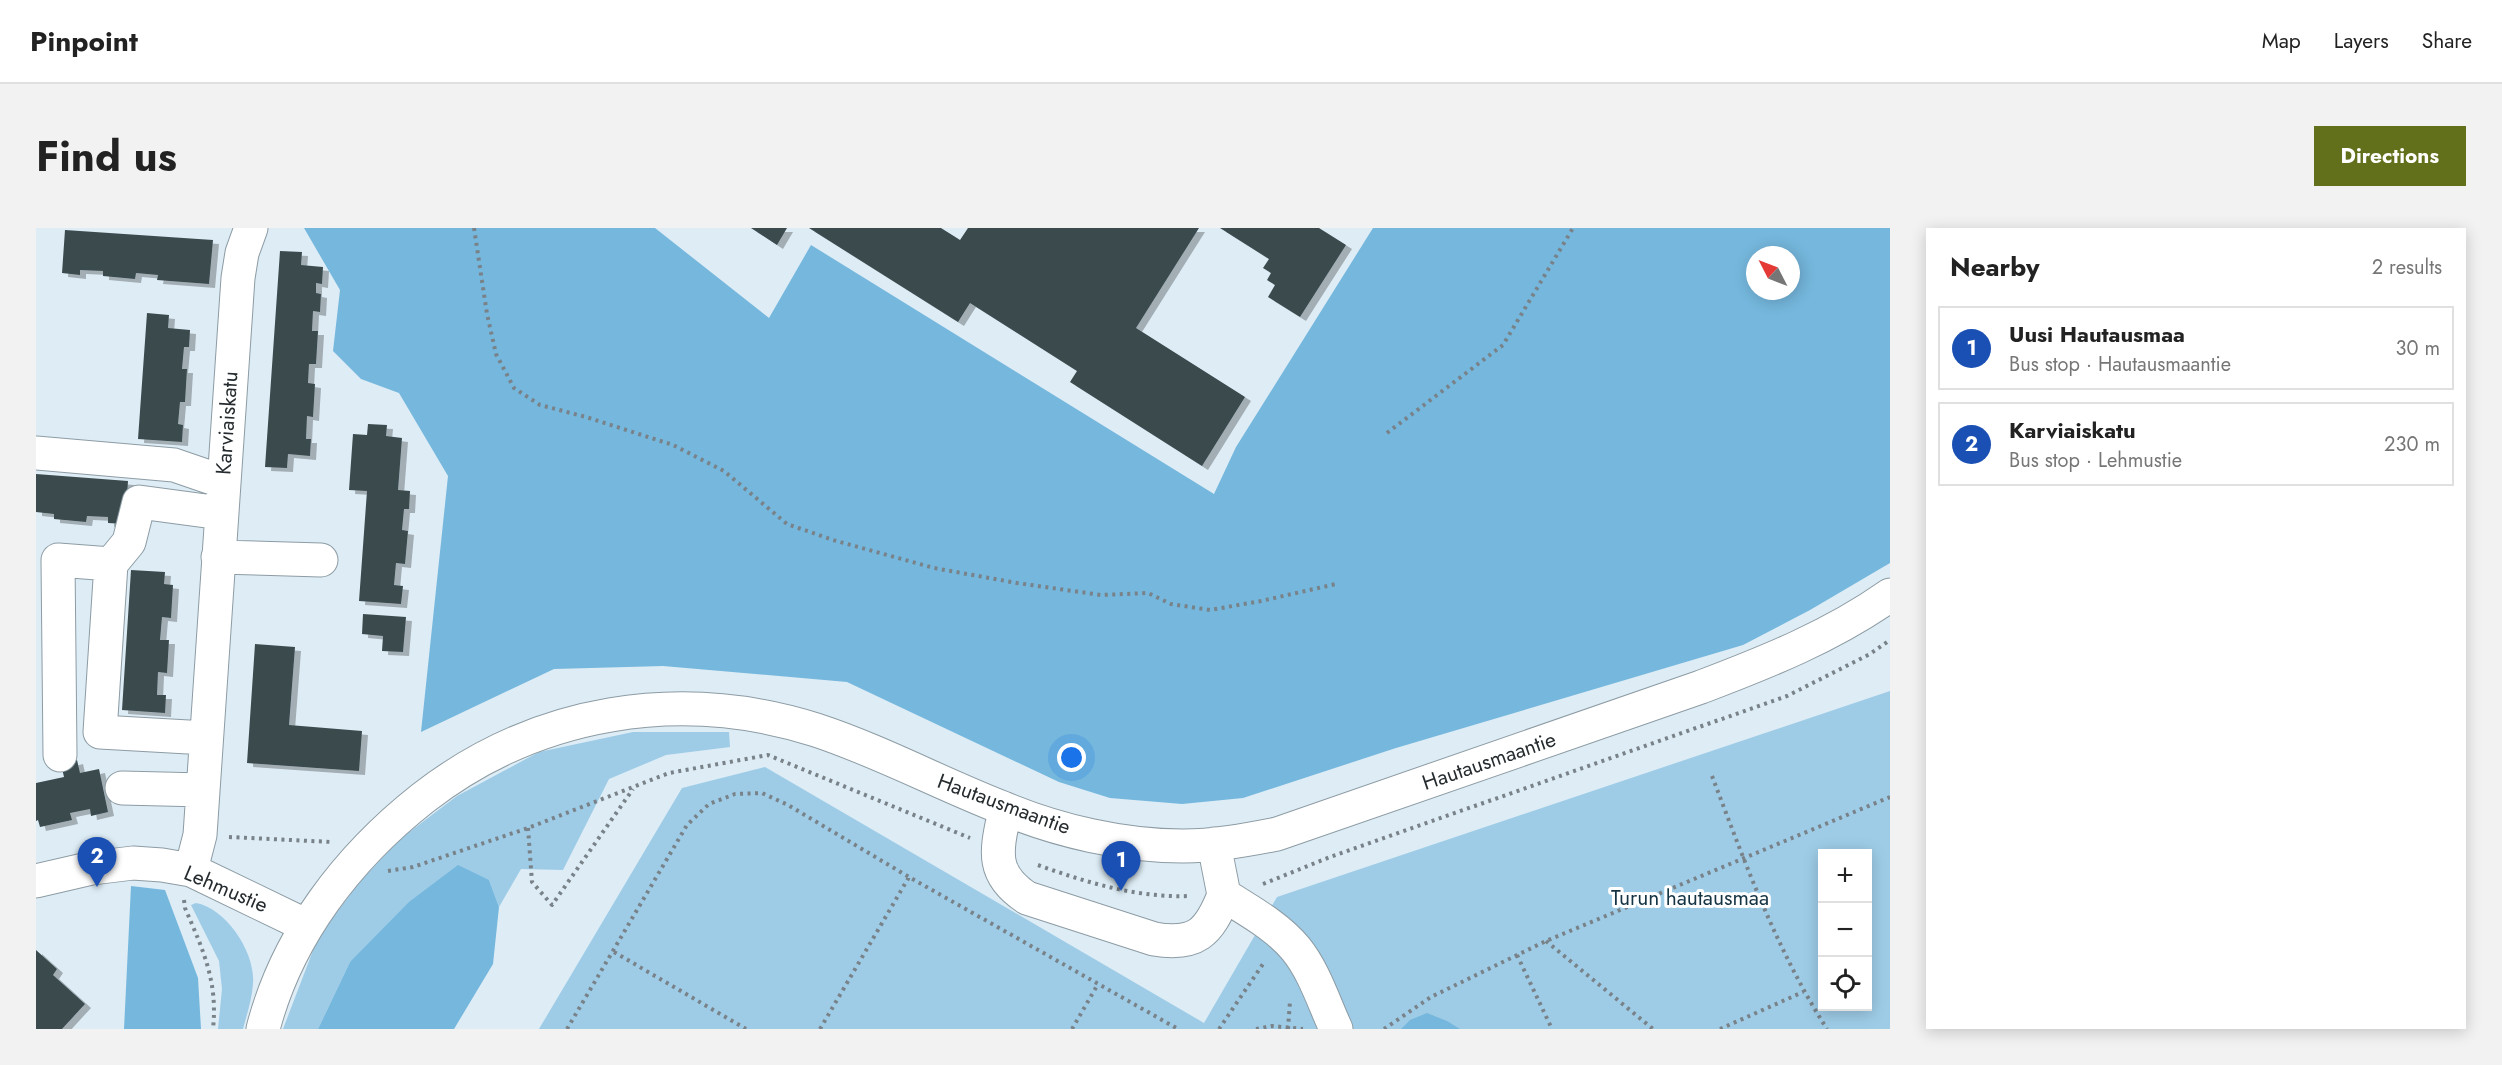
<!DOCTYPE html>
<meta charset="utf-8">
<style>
:root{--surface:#fff;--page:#f2f2f2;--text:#222;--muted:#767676;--line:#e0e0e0;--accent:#62701b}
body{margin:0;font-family:Jost,sans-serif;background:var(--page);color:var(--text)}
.controls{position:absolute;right:18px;bottom:18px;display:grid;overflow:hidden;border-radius:0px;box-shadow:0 3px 15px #0003}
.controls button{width:54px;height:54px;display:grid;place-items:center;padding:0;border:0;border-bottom:2px solid var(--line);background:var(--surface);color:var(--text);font:30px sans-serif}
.compass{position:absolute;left:1710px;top:18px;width:54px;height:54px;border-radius:50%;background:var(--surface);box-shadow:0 3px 15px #0003;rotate:312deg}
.you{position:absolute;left:1036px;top:530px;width:21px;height:21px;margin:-15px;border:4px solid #fff;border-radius:50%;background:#1a73e8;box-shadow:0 0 0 9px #1a73e833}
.badge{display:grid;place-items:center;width:39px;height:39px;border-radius:50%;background:var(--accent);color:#fff;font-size:20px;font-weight:700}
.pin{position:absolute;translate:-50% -50px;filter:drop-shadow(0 2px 3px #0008)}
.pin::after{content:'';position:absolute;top:32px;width:21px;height:18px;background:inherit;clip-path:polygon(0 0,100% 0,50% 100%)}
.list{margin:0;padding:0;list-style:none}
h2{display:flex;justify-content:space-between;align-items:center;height:78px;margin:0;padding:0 24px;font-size:26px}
h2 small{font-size:20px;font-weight:400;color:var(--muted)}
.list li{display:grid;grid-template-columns:39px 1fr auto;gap:18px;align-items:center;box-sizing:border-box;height:84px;margin:0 12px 12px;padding:0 12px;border:2px solid var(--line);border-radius:0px}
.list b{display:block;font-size:22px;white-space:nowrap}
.list p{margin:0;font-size:20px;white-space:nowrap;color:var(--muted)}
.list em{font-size:20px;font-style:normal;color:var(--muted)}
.icon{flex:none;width:33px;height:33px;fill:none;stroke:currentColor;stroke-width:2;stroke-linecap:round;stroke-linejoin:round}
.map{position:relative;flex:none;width:1854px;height:801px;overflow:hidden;border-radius:0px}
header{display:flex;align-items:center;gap:36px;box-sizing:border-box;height:84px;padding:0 30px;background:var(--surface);border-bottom:2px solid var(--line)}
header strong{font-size:28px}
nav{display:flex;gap:33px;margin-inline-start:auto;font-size:21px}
.intro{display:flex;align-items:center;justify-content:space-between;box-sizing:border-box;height:144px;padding:0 36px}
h1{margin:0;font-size:42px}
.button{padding:15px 27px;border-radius:0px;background:var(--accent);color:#fff;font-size:21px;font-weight:700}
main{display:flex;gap:36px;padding:0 36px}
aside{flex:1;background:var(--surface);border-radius:0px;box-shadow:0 3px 15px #0003}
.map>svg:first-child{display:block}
.green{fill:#9ecce7;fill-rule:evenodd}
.forest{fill:#75b7dd;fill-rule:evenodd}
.building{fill:#3b4b4e;filter:url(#shadow)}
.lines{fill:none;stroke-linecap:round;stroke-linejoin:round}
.minor-casing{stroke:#8d9ca4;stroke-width:35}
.path{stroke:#788288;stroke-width:4;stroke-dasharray:3 4.5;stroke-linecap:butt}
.minor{stroke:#fff;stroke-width:33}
.labels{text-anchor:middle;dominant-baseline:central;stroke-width:6;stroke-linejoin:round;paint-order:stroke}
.street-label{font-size:21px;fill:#252b2e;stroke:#fff}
.park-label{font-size:21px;fill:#143343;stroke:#fff}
</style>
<header>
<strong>Pinpoint</strong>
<nav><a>Map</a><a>Layers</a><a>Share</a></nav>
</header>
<div class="intro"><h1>Find us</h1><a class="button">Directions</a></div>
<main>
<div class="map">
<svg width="1854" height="801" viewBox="0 0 1854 801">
<defs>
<filter id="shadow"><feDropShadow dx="6" dy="4" stdDeviation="0" flood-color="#0004"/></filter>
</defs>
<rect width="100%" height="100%" fill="#ddecf5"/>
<path class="green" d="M1854,463V801H503L646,560L729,539L1168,795L1241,669ZM1786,626H1832V778H1786Z
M597,504H693L694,519L630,527L573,551L527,642L485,641L463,679L453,652L314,734L282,801H247L281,712L321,657L364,611L421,568L503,524Z
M160,675C190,680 220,725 217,756C216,771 211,786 207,801H182L186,761L183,733L155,677Z"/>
<path class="forest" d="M268,0H619L733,90L775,17L1178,266L1200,219L1337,0H1854V335L1774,382L1707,417L1360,520L1207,570L1146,576L1074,570L1023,554L811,454L627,438L518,441L385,504L412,248L363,165L325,151L297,123L304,62ZM1719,27H1755V63H1719Z
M422,637L453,652L463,679L457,736L418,801H282L314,734L373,674Z
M95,658L129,662L162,750L165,801H88Z
M1391,785L1411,793L1424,801H1365L1374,792Z"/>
<path class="building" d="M715,0H751L741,17Z
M773,0H905L924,12L932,0H1163L1100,100L1209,169L1166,238L1034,154L1041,143L934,75L922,94Z
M1184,0H1283L1310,17L1264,89L1232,69L1239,57L1231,52L1235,45L1227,40L1233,31Z
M29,2L177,12L173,56L121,52L122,47L100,45L99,51L67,48V43L44,42V47L26,45Z
M244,23L266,24L265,37L287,39L286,56L280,55V65L285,66L284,84L277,83L276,103H282L280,136H273L272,155L279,156L277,189L271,188L270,211H275L274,228L252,226L251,240L229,239Z
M111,85L133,87L132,100L154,102L153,119H148L146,141H151L149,174H144L142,196L147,197L146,214L102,211Z
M332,196L351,197L350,208L366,210L362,262L374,263L373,281H368L366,302L372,303L369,336L360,335L358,357L367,358L365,376L323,373L331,263L313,262L317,206L331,207Z
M0,246L92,253L89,296L72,295V289L51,288L50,294L18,291V286L0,284Z
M95,342L129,344L128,356L137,357L135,390L126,389L124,412H133L131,445L122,444L121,467H130L129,485L86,482Z
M327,386L370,389L367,424L346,423L347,408L326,406Z
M219,416L259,419L253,497L326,503L323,543L211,535Z
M41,532L44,545L63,541L72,584L55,588L54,581L34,585L36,592L4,599L2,592L0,593V555L28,549L25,536Z
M0,722L21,741L17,747L49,776L26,801H0Z"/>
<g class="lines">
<g class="minor-casing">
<path id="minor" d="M0,225L138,237L173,249H188
M182,329L285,332
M75,336L64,504L170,510
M24,527L22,332L75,336L93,314L103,274L185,285
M86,560L167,562
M969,582C961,621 953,645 991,670L1118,711C1160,718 1173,705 1188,667
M1178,616L1188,667C1213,683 1241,698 1260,721C1278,743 1288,775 1300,801
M155,642L164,607L202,50L206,25L215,0
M0,653L56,640L97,635L126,637L155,642L271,698
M227,801C251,708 312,629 387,570C500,482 644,459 780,502C844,523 905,556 967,580C1022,603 1087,618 1147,618C1178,618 1210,612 1241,606L1665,459C1731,434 1796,408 1854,367"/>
</g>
<path class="path" d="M438,0L451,86L460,126L478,160L504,177L550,189L637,217L688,243L751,296L797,312L898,340L981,355L1065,367L1112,365L1135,376L1174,382L1225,373L1300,356
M1351,205L1467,117L1537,0
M1676,548C1709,635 1741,723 1791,801
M492,600L496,654L516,677L597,561
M193,609L296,614
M1002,637C1052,655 1101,670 1155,668
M352,643L377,639L492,600L633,545L732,527L934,610
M1227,656L1294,629L1751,468L1834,426L1854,412
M148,672L149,680C167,722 182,753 177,801
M1510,713L1617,801
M578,724L710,801
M1481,727L1516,801
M531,801L651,597L673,576L699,566L726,565L752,577L873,649L1142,801
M784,801L873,649
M1036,801L1062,756
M1183,801L1229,733
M1220,801L1236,798L1267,801
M1252,801L1254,773
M1348,801L1395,769L1510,713L1854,569
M1684,801L1767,764"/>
<use href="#minor" class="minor"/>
</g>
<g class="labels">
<g class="street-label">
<text transform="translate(191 195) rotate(-86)">Karviaiskatu</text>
<text transform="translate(1453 533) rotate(-19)">Hautausmaantie</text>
<text transform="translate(968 576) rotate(20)">Hautausmaantie</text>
<text transform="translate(190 661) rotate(23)">Lehmustie</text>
</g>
<g class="park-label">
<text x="1654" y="670">Turun hautausmaa</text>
</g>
</g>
</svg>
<div class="controls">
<button>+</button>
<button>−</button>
<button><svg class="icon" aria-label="locate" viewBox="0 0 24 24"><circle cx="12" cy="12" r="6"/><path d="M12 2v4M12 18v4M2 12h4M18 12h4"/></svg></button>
</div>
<svg class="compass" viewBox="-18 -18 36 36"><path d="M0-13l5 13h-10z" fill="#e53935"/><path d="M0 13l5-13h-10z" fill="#767676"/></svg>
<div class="you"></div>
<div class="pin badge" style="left:1085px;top:663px;background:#1a4fb4">1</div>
<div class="pin badge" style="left:61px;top:659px;background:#1a4fb4">2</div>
</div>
<aside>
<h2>Nearby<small>2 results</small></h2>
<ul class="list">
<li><span class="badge" style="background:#1a4fb4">1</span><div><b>Uusi Hautausmaa</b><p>Bus stop · Hautausmaantie</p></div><em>30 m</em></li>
<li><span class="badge" style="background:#1a4fb4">2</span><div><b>Karviaiskatu</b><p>Bus stop · Lehmustie</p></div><em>230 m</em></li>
</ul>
</aside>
</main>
